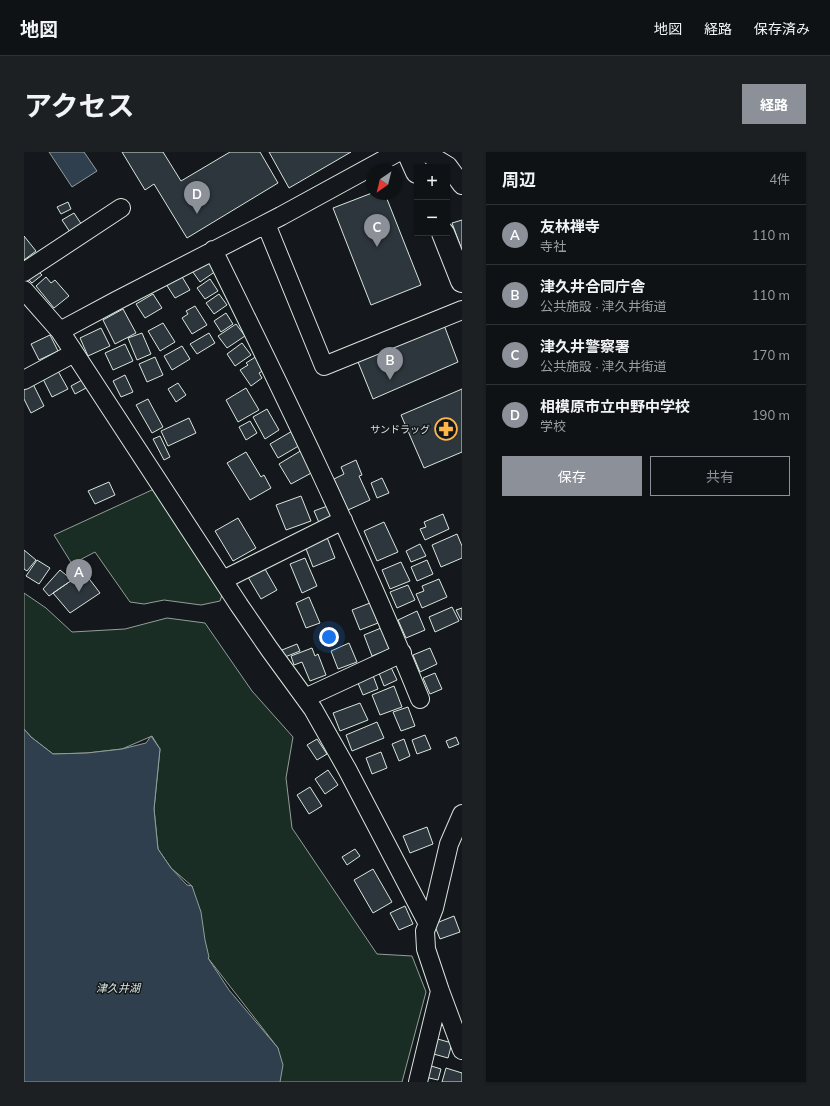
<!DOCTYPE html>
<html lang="ja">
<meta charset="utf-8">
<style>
:root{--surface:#0f1215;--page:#1d2022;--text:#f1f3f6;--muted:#9b9ea0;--line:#2f3234;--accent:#8c9099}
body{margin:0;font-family:Mulish,"Noto Sans JP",sans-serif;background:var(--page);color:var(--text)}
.controls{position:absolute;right:12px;top:12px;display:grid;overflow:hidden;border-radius:0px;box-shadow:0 1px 3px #0004}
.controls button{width:36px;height:36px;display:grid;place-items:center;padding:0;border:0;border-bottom:1px solid var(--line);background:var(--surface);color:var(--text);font:20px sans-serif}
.compass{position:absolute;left:342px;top:12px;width:36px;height:36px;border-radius:50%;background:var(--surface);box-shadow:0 1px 3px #0004;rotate:215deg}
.you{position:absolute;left:305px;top:485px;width:14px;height:14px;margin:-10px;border:3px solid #fff;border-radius:50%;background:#1a73e8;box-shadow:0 0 0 6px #1a73e833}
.badge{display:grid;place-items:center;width:26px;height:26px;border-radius:50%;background:var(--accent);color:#fff;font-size:13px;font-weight:700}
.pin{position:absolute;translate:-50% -33px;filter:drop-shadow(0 1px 2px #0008)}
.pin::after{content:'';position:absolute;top:21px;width:14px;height:12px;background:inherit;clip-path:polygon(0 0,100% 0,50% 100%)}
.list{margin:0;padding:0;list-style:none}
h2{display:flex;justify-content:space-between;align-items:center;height:52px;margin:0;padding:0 16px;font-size:17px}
h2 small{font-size:13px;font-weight:400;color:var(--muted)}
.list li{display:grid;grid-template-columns:26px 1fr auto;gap:12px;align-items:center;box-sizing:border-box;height:60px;padding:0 16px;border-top:1px solid var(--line)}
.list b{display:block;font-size:15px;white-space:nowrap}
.list p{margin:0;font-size:13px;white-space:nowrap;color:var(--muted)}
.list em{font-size:13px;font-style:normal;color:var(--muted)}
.actions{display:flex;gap:8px;padding:12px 16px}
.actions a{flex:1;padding:9px 0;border:1px solid var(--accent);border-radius:0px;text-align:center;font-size:14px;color:var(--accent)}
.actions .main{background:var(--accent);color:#fff}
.map{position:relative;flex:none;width:438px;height:930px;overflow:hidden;border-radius:0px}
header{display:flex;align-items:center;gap:24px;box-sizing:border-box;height:56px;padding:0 20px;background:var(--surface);border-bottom:1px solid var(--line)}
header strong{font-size:19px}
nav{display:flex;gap:22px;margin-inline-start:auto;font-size:14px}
.intro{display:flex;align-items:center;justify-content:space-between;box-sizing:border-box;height:96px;padding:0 24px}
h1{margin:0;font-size:28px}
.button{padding:10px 18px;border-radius:0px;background:var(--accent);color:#fff;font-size:14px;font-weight:700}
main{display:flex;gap:24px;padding:0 24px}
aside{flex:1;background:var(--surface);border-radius:0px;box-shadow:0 1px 3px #0004}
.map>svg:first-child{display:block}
.green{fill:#1a2d24;stroke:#939e99}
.water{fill:#2f3f4d;stroke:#939e99}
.building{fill:#2c363c;stroke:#d8e6dc}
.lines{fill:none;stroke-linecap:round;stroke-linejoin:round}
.minor-casing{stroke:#d8e6dc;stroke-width:20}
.highway-casing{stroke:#d8e6dc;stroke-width:24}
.minor{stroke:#14181c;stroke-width:18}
.highway{stroke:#14181c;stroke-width:22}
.labels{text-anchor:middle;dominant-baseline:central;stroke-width:3;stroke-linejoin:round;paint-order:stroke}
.poi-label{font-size:10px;fill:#d8e6dc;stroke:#14181c;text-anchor:end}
.water-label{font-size:11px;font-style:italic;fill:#d8e6dc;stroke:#14181c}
</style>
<header>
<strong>地図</strong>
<nav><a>地図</a><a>経路</a><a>保存済み</a></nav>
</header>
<div class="intro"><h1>アクセス</h1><a class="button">経路</a></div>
<main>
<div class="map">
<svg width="438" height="930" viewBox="0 0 438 930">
<rect width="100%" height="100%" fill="#14181c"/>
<path class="green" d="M130,337L198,443L196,449L177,453L140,448L120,452L106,450L71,400L48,412L30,383Z
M0,441L22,456L48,480L101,477L143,466L181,471L228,539L269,585L262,626L268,676L353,802L388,804L402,840L378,930H255L254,896L184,806L168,734L147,716L134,697L130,657L136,597L128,584L98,597L63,601L29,602L7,585L0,577Z"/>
<path class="water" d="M25,0H60L73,19L48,35Z
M0,577L7,585L29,602L63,601L98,597L122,591L127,584L136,597L130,657L134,697L147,716L163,733L168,734L177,760L181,788L185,805L184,806L205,838L254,896L259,913L256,930H0Z"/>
<path class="building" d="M98,0H139L157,29L206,0H236L254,31L163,86L130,32L121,38Z
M245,0H327L265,36Z
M348,41V42H361L397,133L347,153L309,56Z
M44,50L47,57L37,62L33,55Z
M50,61L58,73L46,80L38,68Z
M438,68V98L428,71Z
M0,84L12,99L0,108Z
M185,103L195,117L176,130L166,116Z
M14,119L18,123L8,131L4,127Z
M157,123L166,138L151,146L142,132Z
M22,125L27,131L31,128L45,144L30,156L12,134Z
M186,127L194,139L181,147L173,136Z
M129,142L138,156L121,166L112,152Z
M195,142L203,153L190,162L182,151Z
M171,154L183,173L168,182L158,166L164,162L162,159Z
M99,157L112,181L91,192L79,168Z
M202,161L209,172L197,180L190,169Z
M139,171L151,190L136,199L124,179Z
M212,172L221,184L203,196L194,184Z
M420,173L434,210L349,247L334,210Z
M77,176L86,194L64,204L56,186Z
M118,181L127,202L113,208L104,186Z
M185,181L191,191L173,202L166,192Z
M26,183L34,199L15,208L7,192Z
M218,191L227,203L211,214L203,202Z
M101,192L109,209L89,218L81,201Z
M158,194L166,207L148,218L140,204Z
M233,204L242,217L235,221L238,226L227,234L216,218L224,213L222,211Z
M131,205L139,223L123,230L115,212Z
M34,219L44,237L28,245L19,227Z
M101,223L109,240L97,245L89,229Z
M58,228L62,236L51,242L47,234Z
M154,231L162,243L152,250L144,237Z
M9,232L20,254L7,261L0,247V237Z
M222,236L235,258L214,270L202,248Z
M438,237V300L400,316L377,263Z
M124,247L139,275L128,281L112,253Z
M243,257L255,278L241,287L229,265Z
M165,266L172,281L144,294L137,279Z
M226,269L233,281L222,288L215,275Z
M270,278L278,292L254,306L246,292Z
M136,284L146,305L140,308L129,287Z
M278,298L291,319L267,332L255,312Z
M222,300L237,325L240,323L247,336L226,348L203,311Z
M332,308L338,323L335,324L346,348L324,358L310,327L320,322L317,315Z
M358,326L365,341L353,346L347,331Z
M85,330L91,343L71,352L64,339Z
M277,344L287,369L262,378L252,353Z
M306,353L311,367L296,373L290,359Z
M419,362L425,377L401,388L396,377L402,375L400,370Z
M214,366L232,396L209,409L191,379Z
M360,370L374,400L353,409L340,379Z
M301,380L311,406L289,415L279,389Z
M433,382L438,394V406L417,415L408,393Z
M396,392L402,404L387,410L382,399Z
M0,398L12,408L3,419L0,417Z
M281,406L293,434L278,441L266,412Z
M13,408L26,416L15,432L2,424Z
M403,408L409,422L393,429L387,415Z
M237,410L253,438L237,447L221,420Z
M377,410L386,429L366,437L358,418Z
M36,418L48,428L25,444L19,437Z
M60,420L76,441L46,461L29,441Z
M415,427L423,445L398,456L392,442L400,439L398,434Z
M384,433L391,448L373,456L366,440Z
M285,445L296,471L282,476L272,451Z
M346,451L354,471L336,478L328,458Z
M428,455L435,469L411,480L405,465Z
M438,456V467L437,468L432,458Z
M393,459L401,478L382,486L374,468Z
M357,476L366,497L348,504L340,483Z
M325,491L333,510L314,517L307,499Z
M273,492L276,499L261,505L258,498Z
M288,496L291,504L294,502L302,523L286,529L278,510L270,513L267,504Z
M406,496L413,512L396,520L389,503Z
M365,511L373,528L360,534L353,516Z
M347,518L354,537L339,543L331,524Z
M411,521L418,537L406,542L399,526Z
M370,534L378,555L356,563L348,543Z
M336,551L344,568L316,579L309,561Z
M384,555L391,574L377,579L369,560Z
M353,570L360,586L328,599L322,583Z
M401,583L407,597L393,602L388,588Z
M432,585L435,592L425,596L422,589Z
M293,587L303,602L293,608L283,593Z
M380,587L386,604L375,609L368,592Z
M357,600L363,616L348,622L342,606Z
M304,618L314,633L301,642L291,627Z
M286,635L298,654L285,662L273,643Z
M403,675L409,692L386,701L379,684Z
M331,697L336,704L323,713L318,705Z
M349,717L368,750L349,761L330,728Z
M381,754L389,772L375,778L366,761Z
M430,764L436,780L416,787L410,772Z
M410,886L428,891L424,906L406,901Z
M404,913L417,917L414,928L401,925Z
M422,916L438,921V930H418Z"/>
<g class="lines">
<g class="minor-casing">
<path id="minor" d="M374,0L257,64L92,149L36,179L215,453L246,498L289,557L323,617L403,770
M401,0L424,14L438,33
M242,72L300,214L438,158
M189,98C262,246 334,394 396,547
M0,120L97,56
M0,138L36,179
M0,228L50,201
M199,428L319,368
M281,546L378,501
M438,662L425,692L410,756L401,779L402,797L416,839L438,898
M394,930L416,839"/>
</g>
<g class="highway-casing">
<path id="highway" d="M384,0L393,20
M419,81L438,129"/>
</g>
<use href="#minor" class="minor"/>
<use href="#highway" class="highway"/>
</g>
<defs>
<g id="pharmacy-ring" transform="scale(1.15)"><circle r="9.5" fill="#14181c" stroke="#ffb74d" stroke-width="1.5"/><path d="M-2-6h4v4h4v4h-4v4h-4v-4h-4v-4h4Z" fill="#ffb74d"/></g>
</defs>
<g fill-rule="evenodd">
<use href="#pharmacy-ring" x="422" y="277"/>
</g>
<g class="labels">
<g class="poi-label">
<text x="406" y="277">サンドラッグ</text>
</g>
<g class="water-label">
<text x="94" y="836">津久井湖</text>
</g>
</g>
</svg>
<div class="controls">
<button>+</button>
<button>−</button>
</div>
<svg class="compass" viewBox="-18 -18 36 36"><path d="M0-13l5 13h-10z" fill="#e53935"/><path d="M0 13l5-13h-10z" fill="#9b9ea0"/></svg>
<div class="you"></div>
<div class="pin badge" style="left:55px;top:440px">A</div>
<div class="pin badge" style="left:366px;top:228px">B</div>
<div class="pin badge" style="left:353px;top:95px">C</div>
<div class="pin badge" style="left:173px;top:62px">D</div>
</div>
<aside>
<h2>周辺<small>4件</small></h2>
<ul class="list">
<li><span class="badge">A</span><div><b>友林禅寺</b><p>寺社</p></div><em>110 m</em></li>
<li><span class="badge">B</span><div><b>津久井合同庁舎</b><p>公共施設 · 津久井街道</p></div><em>110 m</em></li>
<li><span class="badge">C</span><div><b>津久井警察署</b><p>公共施設 · 津久井街道</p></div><em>170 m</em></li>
<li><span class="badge">D</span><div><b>相模原市立中野中学校</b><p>学校</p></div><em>190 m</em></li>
</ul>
<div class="actions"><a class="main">保存</a><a>共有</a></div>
</aside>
</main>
